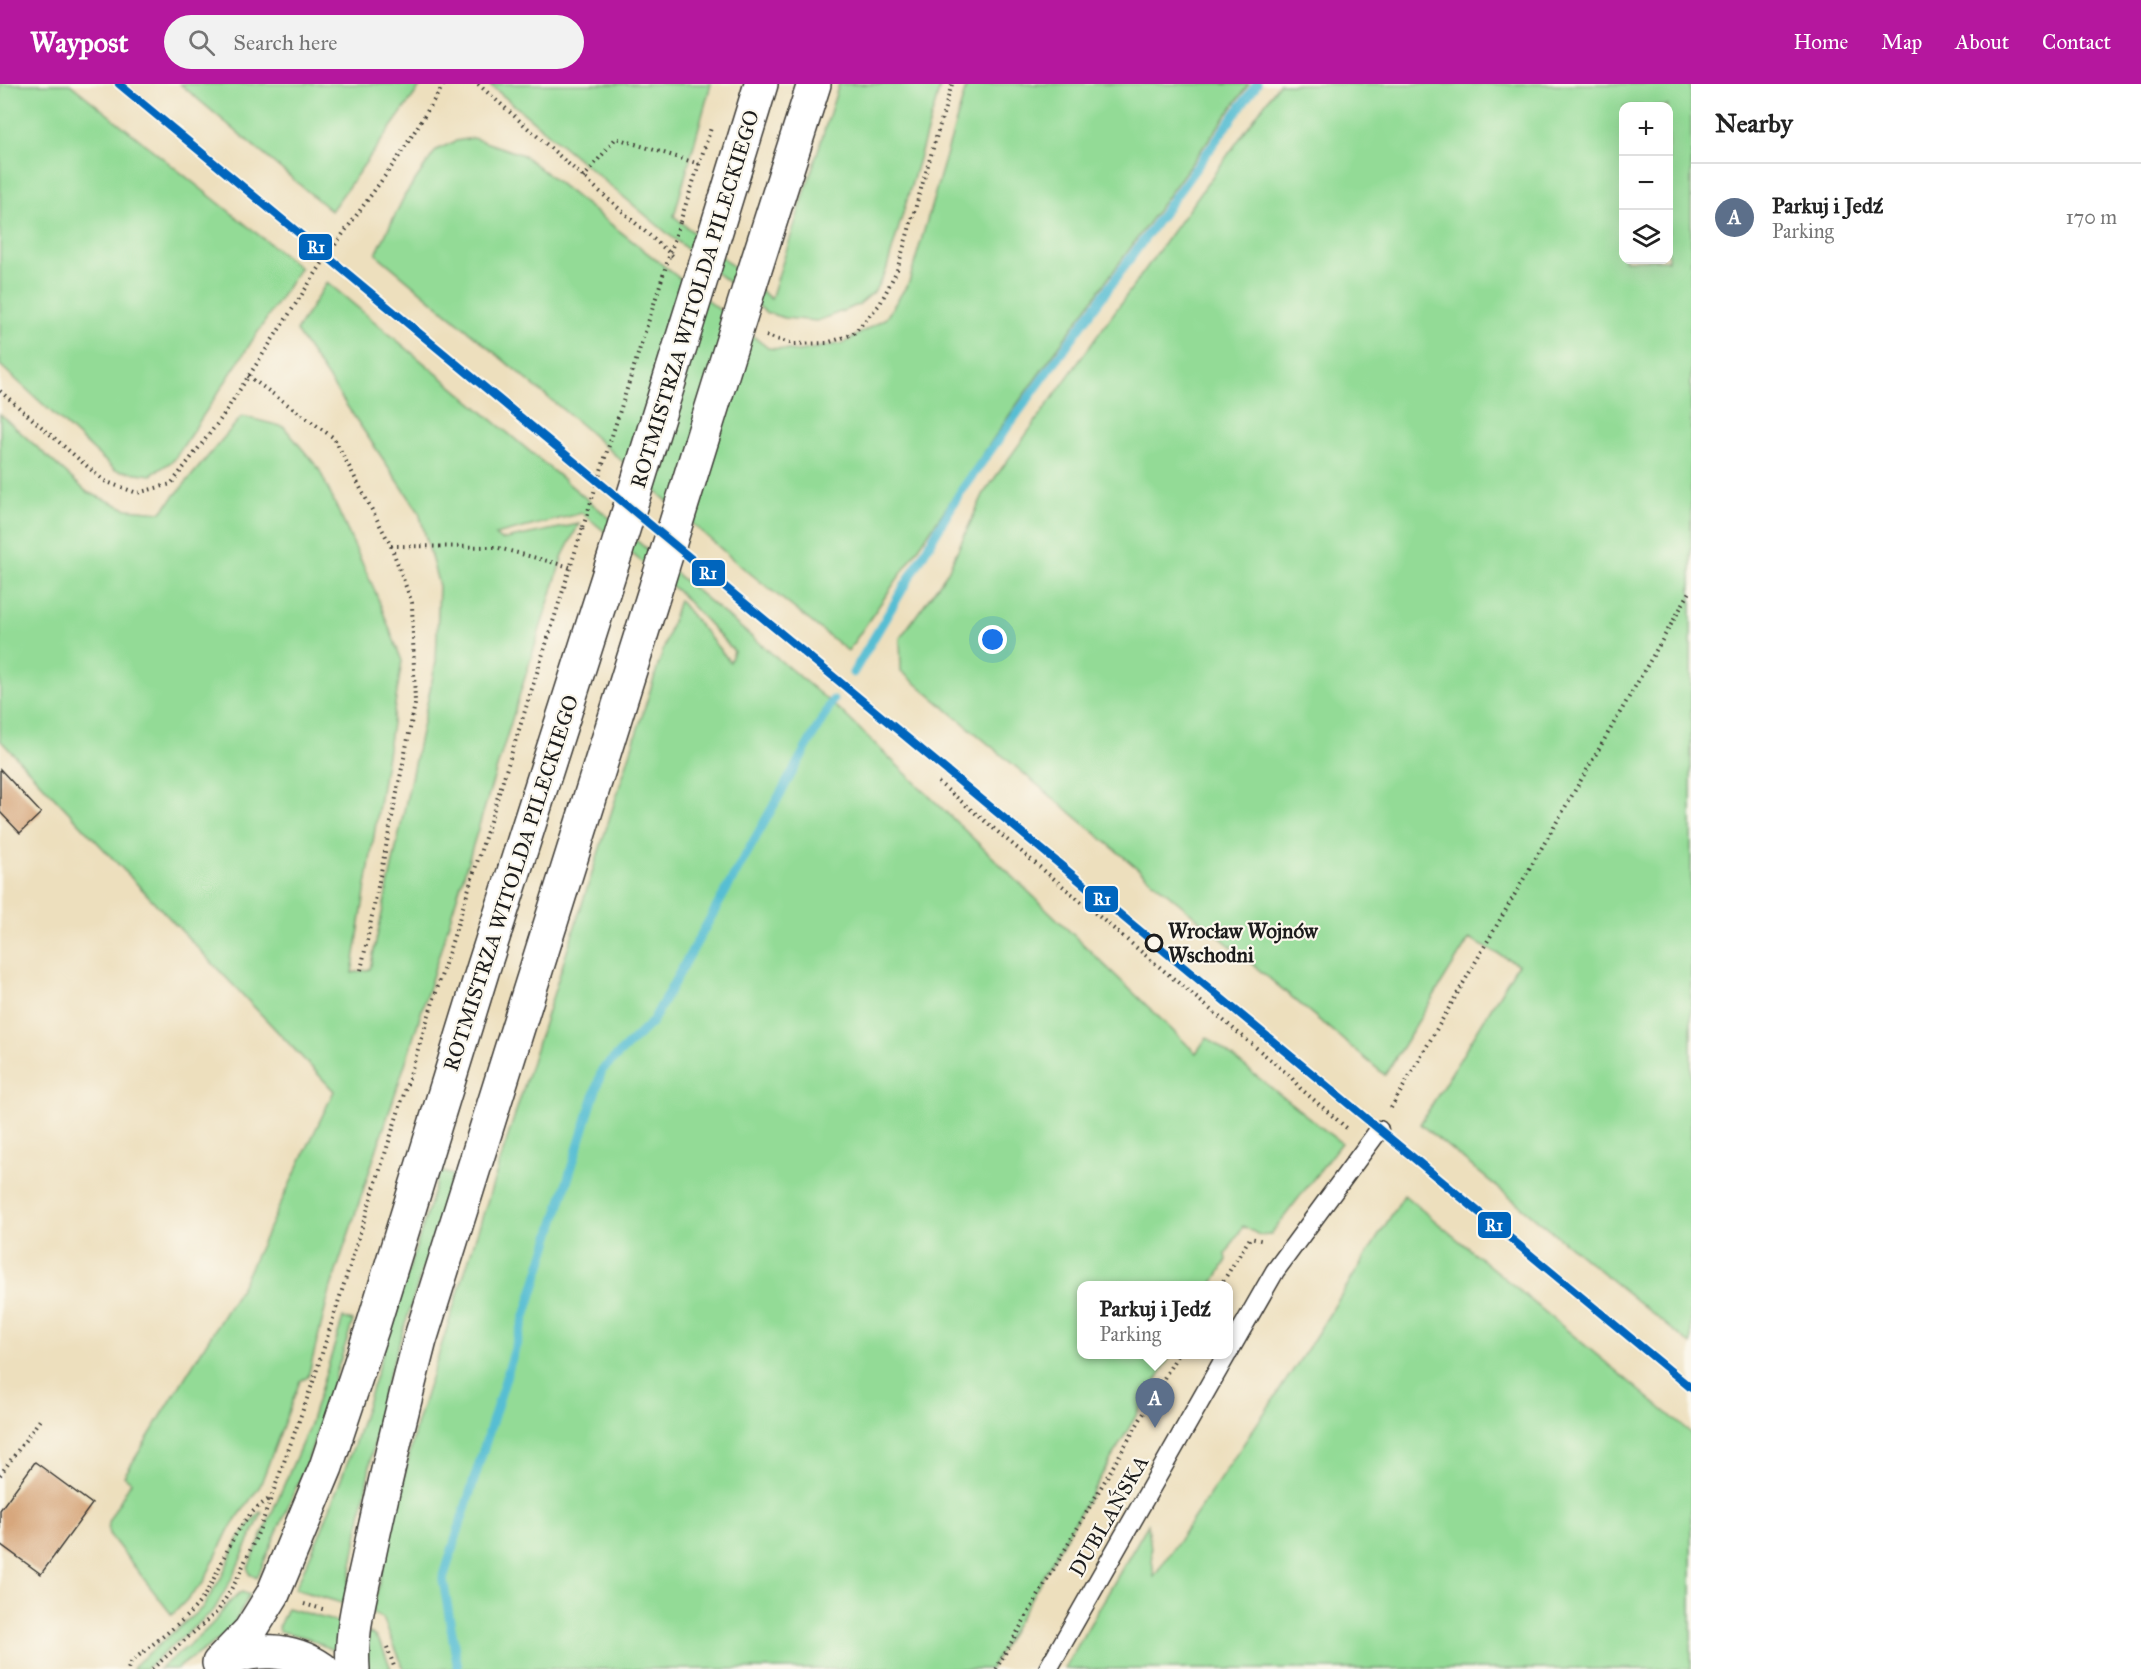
<!DOCTYPE html>
<meta charset="utf-8">
<style>
:root{--surface:#fff;--page:#f2f2f2;--text:#222;--muted:#767676;--line:#e0e0e0;--accent:#b5179e}
body{margin:0;font-family:"IM FELL Great Primer",serif;background:var(--page);color:var(--text)}
.controls{position:absolute;right:18px;top:18px;display:grid;overflow:hidden;border-radius:12px;box-shadow:0 6px 24px #0002}
.controls button{width:54px;height:54px;display:grid;place-items:center;padding:0;border:0;border-bottom:2px solid var(--line);background:var(--surface);color:var(--text);font:30px sans-serif}
.you{position:absolute;left:993px;top:556px;width:21px;height:21px;margin:-15px;border:4px solid #fff;border-radius:50%;background:#1a73e8;box-shadow:0 0 0 9px #1a73e833}
.badge{display:grid;place-items:center;width:39px;height:39px;border-radius:50%;background:var(--accent);color:#fff;font-size:20px;font-weight:700}
.pin{position:absolute;translate:-50% -50px;filter:drop-shadow(0 2px 3px #0008)}
.pin::after{content:'';position:absolute;top:32px;width:21px;height:18px;background:inherit;clip-path:polygon(0 0,100% 0,50% 100%)}
.popup{position:absolute;left:1077px;top:1197px;width:156px;height:78px;box-sizing:border-box;display:grid;place-content:center;border-radius:12px;background:var(--surface);filter:drop-shadow(0 2px 4px #0005);font-size:20px;white-space:nowrap;color:var(--muted)}
.popup b{font-size:22px;color:var(--text)}
.popup::after{content:'';position:absolute;left:50%;top:100%;margin-left:-12px;border:12px solid transparent;border-top-color:var(--surface)}
.list{margin:0;padding:0;list-style:none}
h2{display:flex;justify-content:space-between;align-items:center;height:78px;margin:0;padding:0 24px;font-size:26px}
h2 small{font-size:20px;font-weight:400;color:var(--muted)}
.list li{display:grid;grid-template-columns:39px 1fr auto;gap:18px;align-items:center;box-sizing:border-box;height:108px;padding:0 24px;border-top:2px solid var(--line)}
.list b{display:block;font-size:22px;white-space:nowrap}
.list p{margin:0;font-size:20px;white-space:nowrap;color:var(--muted)}
.list em{font-size:20px;font-style:normal;color:var(--muted)}
.icon{flex:none;width:33px;height:33px;fill:none;stroke:currentColor;stroke-width:2;stroke-linecap:round;stroke-linejoin:round}
.map{position:relative;flex:none;width:1691px;height:1585px;overflow:hidden}
header{display:flex;align-items:center;gap:36px;box-sizing:border-box;height:84px;padding:0 30px;background:var(--accent);color:#fff}
header strong{font-size:28px}
nav{display:flex;gap:33px;margin-inline-start:auto;font-size:21px}
.search{width:420px;height:54px;background:var(--page);display:flex;align-items:center;gap:15px;box-sizing:border-box;padding:0 21px;border-radius:33px;color:var(--muted);font-size:22px}
main{display:flex}
aside{flex:1;background:var(--surface)}
.map>svg:first-child{display:block}
.green{fill:#93db96;stroke:#587c59;stroke-width:1.5;fill-rule:evenodd}
.lines{fill:none;stroke-linecap:round;stroke-linejoin:round}
.stream{stroke:#56bed3;stroke-width:9}
.building{fill:#d7a77d}
.service-casing{stroke:#3b3934;stroke-width:21}
.primary-casing{stroke:#3b3934;stroke-width:36}
.path{stroke:#3b3934;stroke-width:4;stroke-dasharray:1.5 4.5;stroke-linecap:butt}
.service{stroke:#fff;stroke-width:18}
.primary{stroke:#fff;stroke-width:33}
.primary-bridge-casing{stroke:#3b3934;stroke-width:36;stroke-linecap:butt}
.path-bridge{stroke:#3b3934;stroke-width:4;stroke-dasharray:1.5 4.5;stroke-linecap:butt}
.primary-bridge{stroke:#fff;stroke-width:33}
.rail-1-casing{stroke:#fbf7ec;stroke-width:12}
.rail-1{stroke:#0065bd;stroke-width:8}
.stop-dot{fill:#fbf7ec;stroke:#1c1c1c;stroke-width:3}
.labels{text-anchor:middle;dominant-baseline:central;stroke-width:4.5;stroke-linejoin:round;paint-order:stroke}
.street-label{font-size:21px;fill:#1c1c1c;stroke:#fbf7ec}
.stop-label{font-size:21px;font-weight:bold;fill:#1c1c1c;stroke:#fbf7ec;text-anchor:start}
.line-badge{stroke:#fbf7ec;stroke-width:2}
.badge-label{font-size:16px;text-anchor:middle;font-weight:bold;fill:#fff}
</style>
<header>
<strong>Waypost</strong>
<div class="search"><svg class="icon" aria-label="search" viewBox="0 0 24 24"><circle cx="10" cy="10" r="6"/><path d="M15 15l6 6"/></svg>Search here</div>
<nav><a>Home</a><a>Map</a><a>About</a><a>Contact</a></nav>
</header>
<main>
<div class="map">
<svg width="1691" height="1585" viewBox="0 0 1691 1585">
<rect width="100%" height="100%" fill="#fbf7ec"/>
<filter id="ink" filterUnits="userSpaceOnUse"><feTurbulence type="fractalNoise" baseFrequency=".0167" numOctaves="2"/><feDisplacementMap in="SourceGraphic" scale="12" xChannelSelector="R" yChannelSelector="G"/><feConvolveMatrix kernelMatrix="1 2 1 2 8 2 1 2 1" color-interpolation-filters="sRGB"/></filter>
<filter id="wash" filterUnits="userSpaceOnUse"><feTurbulence type="fractalNoise" baseFrequency=".008" numOctaves="4" result="noise"/><feDisplacementMap in="SourceGraphic" scale="24" xChannelSelector="R" yChannelSelector="G"/><feGaussianBlur stdDeviation="1.35" result="paint"/><feColorMatrix in="noise" values="0 0 0 0 0 0 0 0 0 0 0 0 0 0 0 0 0 1.4 0 .05"/><feComposite in="paint" operator="in"/></filter>
<g filter="url(#wash)">
<rect width="100%" height="100%" fill="#eddfbd"/>
<path class="green" d="M0,0H70L300,184L174,376L151,391L115,386L0,281Z
M180,0H422L331,127Z
M489,0H711L674,132L771,215L839,0H941L886,187L874,208L858,221L817,237L785,234L767,229L668,150Z
M967,0H1249L1013,326L848,567L737,479L580,340L376,170L405,111L436,66L456,57L473,54L523,71L768,264L799,267L844,259L886,234L909,198Z
M1279,0H1691V1261L1420,1040L1518,880L1469,855L1385,991L901,587L900,554L947,489L984,409ZM1624,22H1668V176H1624Z
M327,198L843,629L1196,969L1207,953L1341,1059L1271,1150L1259,1151L1243,1142L1226,1170L1227,1176L1212,1201L1082,1202V1270L1171,1271L990,1585H404L383,1534L372,1529L417,1338L679,516L730,578L734,567L681,510L582,429L495,451L501,456L579,440L563,471L407,974L330,1206L308,1293L300,1297L260,1402L228,1447L203,1499L172,1531L109,1450L108,1438L131,1398L124,1392L241,1203L334,1007L0,656V330L87,408L127,425L161,428L242,332L284,343L319,385L375,507L402,577L352,889L370,885L436,578L439,502L419,428L296,247Z
M440,1087L453,1091L383,1309L345,1520L295,1505L322,1445L354,1361Z
M1404,1111L1691,1349V1585H1064L1148,1440L1154,1493L1310,1261Z
M343,1234L353,1237L308,1376L257,1494L249,1490L248,1484L309,1343Z
M260,1428L262,1429L230,1498L214,1526L145,1585H133L136,1580L203,1523L221,1494L239,1454Z
M242,1508L249,1511C242,1525 236,1540 224,1551C209,1564 192,1572 177,1585H159C176,1571 195,1558 210,1542C220,1533 231,1512 242,1508Z
M287,1524L341,1539L336,1565L332,1566L308,1554L279,1547V1542Z
M368,1548C382,1554 385,1571 391,1585H365Z"/>
<g class="lines">
<path class="stream" d="M853,589L961,407L1257,0
M458,1585L443,1495L602,986L652,938L833,616"/>
</g>
<g id="blocks">
<path class="building" d="M0,685L41,729L20,749L0,728Z
M35,1378L92,1420L41,1490L0,1460V1426Z"/>
</g>
</g>
<g filter="url(#ink)">
<use href="#blocks" fill-opacity="0" stroke="#3b3934" stroke-width="1.5"/>
<g class="lines">
<g class="service-casing">
<path id="service" d="M1228,1269L1275,1187L1379,1046
M1048,1585L1227,1270"/>
</g>
<g class="primary-casing">
<path id="primary" d="M711,163L761,0
M751,198L814,0
M220,1578L250,1547L273,1510L326,1383L373,1242L483,885L616,468
M219,1579C252,1563 291,1563 322,1585
M353,1585C350,1545 362,1506 370,1467C385,1396 402,1326 420,1256L657,500"/>
</g>
<path class="path" d="M478,0L674,173
M583,94L616,54L699,80
M680,138L711,44
M766,252L794,260L827,259L853,250L880,220L897,186L952,0
M248,292L334,354L391,462L412,519L415,620L361,886
M0,307L104,397L137,409L171,400L220,336L327,172L400,71L444,0
M391,462L495,463L570,483
M938,698L1290,992L1300,1004L1349,1046
M1391,1024L1691,506
M1220,1202L1250,1154L1265,1157
M0,1391L42,1333
M304,1520L326,1526
M387,1563L395,1585
M128,1585L132,1577C150,1562 193,1531 204,1512C225,1479 234,1434 271,1414
M152,1585L218,1527L236,1497L259,1447L313,1298L583,443
M996,1585L1178,1270"/>
<use href="#service" class="service"/>
<use href="#primary" class="primary"/>
<g class="primary-bridge-casing">
<path id="primary-bridge" d="M616,468L711,163
M657,500L751,198"/>
</g>
<path class="path-bridge" d="M583,443L680,138"/>
<use href="#primary-bridge" class="primary-bridge"/>
<g class="rail-1-casing">
<path id="rail-1" d="M119,0L1691,1304"/>
</g>
<use href="#rail-1" class="rail-1"/>
</g>
</g>
<circle class="stop-dot" cx="1154" cy="859" r="8"/>
<g class="labels">
<g class="street-label">
<text transform="translate(695 215) rotate(-73)">ROTMISTRZA WITOLDA PILECKIEGO</text>
<text transform="translate(511 799) rotate(-72)">ROTMISTRZA WITOLDA PILECKIEGO</text>
<text transform="translate(1109 1432) rotate(-60)">DUBLAŃSKA</text>
</g>
<g class="stop-label">
<text x="1168" y="847">Wrocław Wojnów<tspan x="1168" dy="24">Wschodni</tspan></text>
</g>
</g>
<g class="line-badge">
<rect x="298" y="149" width="35" height="28" rx="6" fill="#0065bd"/>
<rect x="691" y="475" width="35" height="28" rx="6" fill="#0065bd"/>
<rect x="1084" y="801" width="35" height="28" rx="6" fill="#0065bd"/>
<rect x="1477" y="1127" width="35" height="28" rx="6" fill="#0065bd"/>
</g>
<g class="badge-label">
<text x="316" y="169">R1</text>
<text x="708" y="495">R1</text>
<text x="1102" y="821">R1</text>
<text x="1494" y="1147">R1</text>
</g>
</svg>
<div class="controls">
<button>+</button>
<button>−</button>
<button><svg class="icon" aria-label="layers" viewBox="0 0 24 24"><path d="M12 4l9 5-9 5-9-5zM3 14l9 5 9-5"/></svg></button>
</div>
<div class="you"></div>
<div class="pin badge" style="left:1155px;top:1344px;background:#5c6f8a">A</div>
<div class="popup"><b>Parkuj i Jedź</b>Parking</div>
</div>
<aside>
<h2>Nearby<small></small></h2>
<ul class="list">
<li><span class="badge" style="background:#5c6f8a">A</span><div><b>Parkuj i Jedź</b><p>Parking</p></div><em>170 m</em></li>
</ul>
</aside>
</main>
